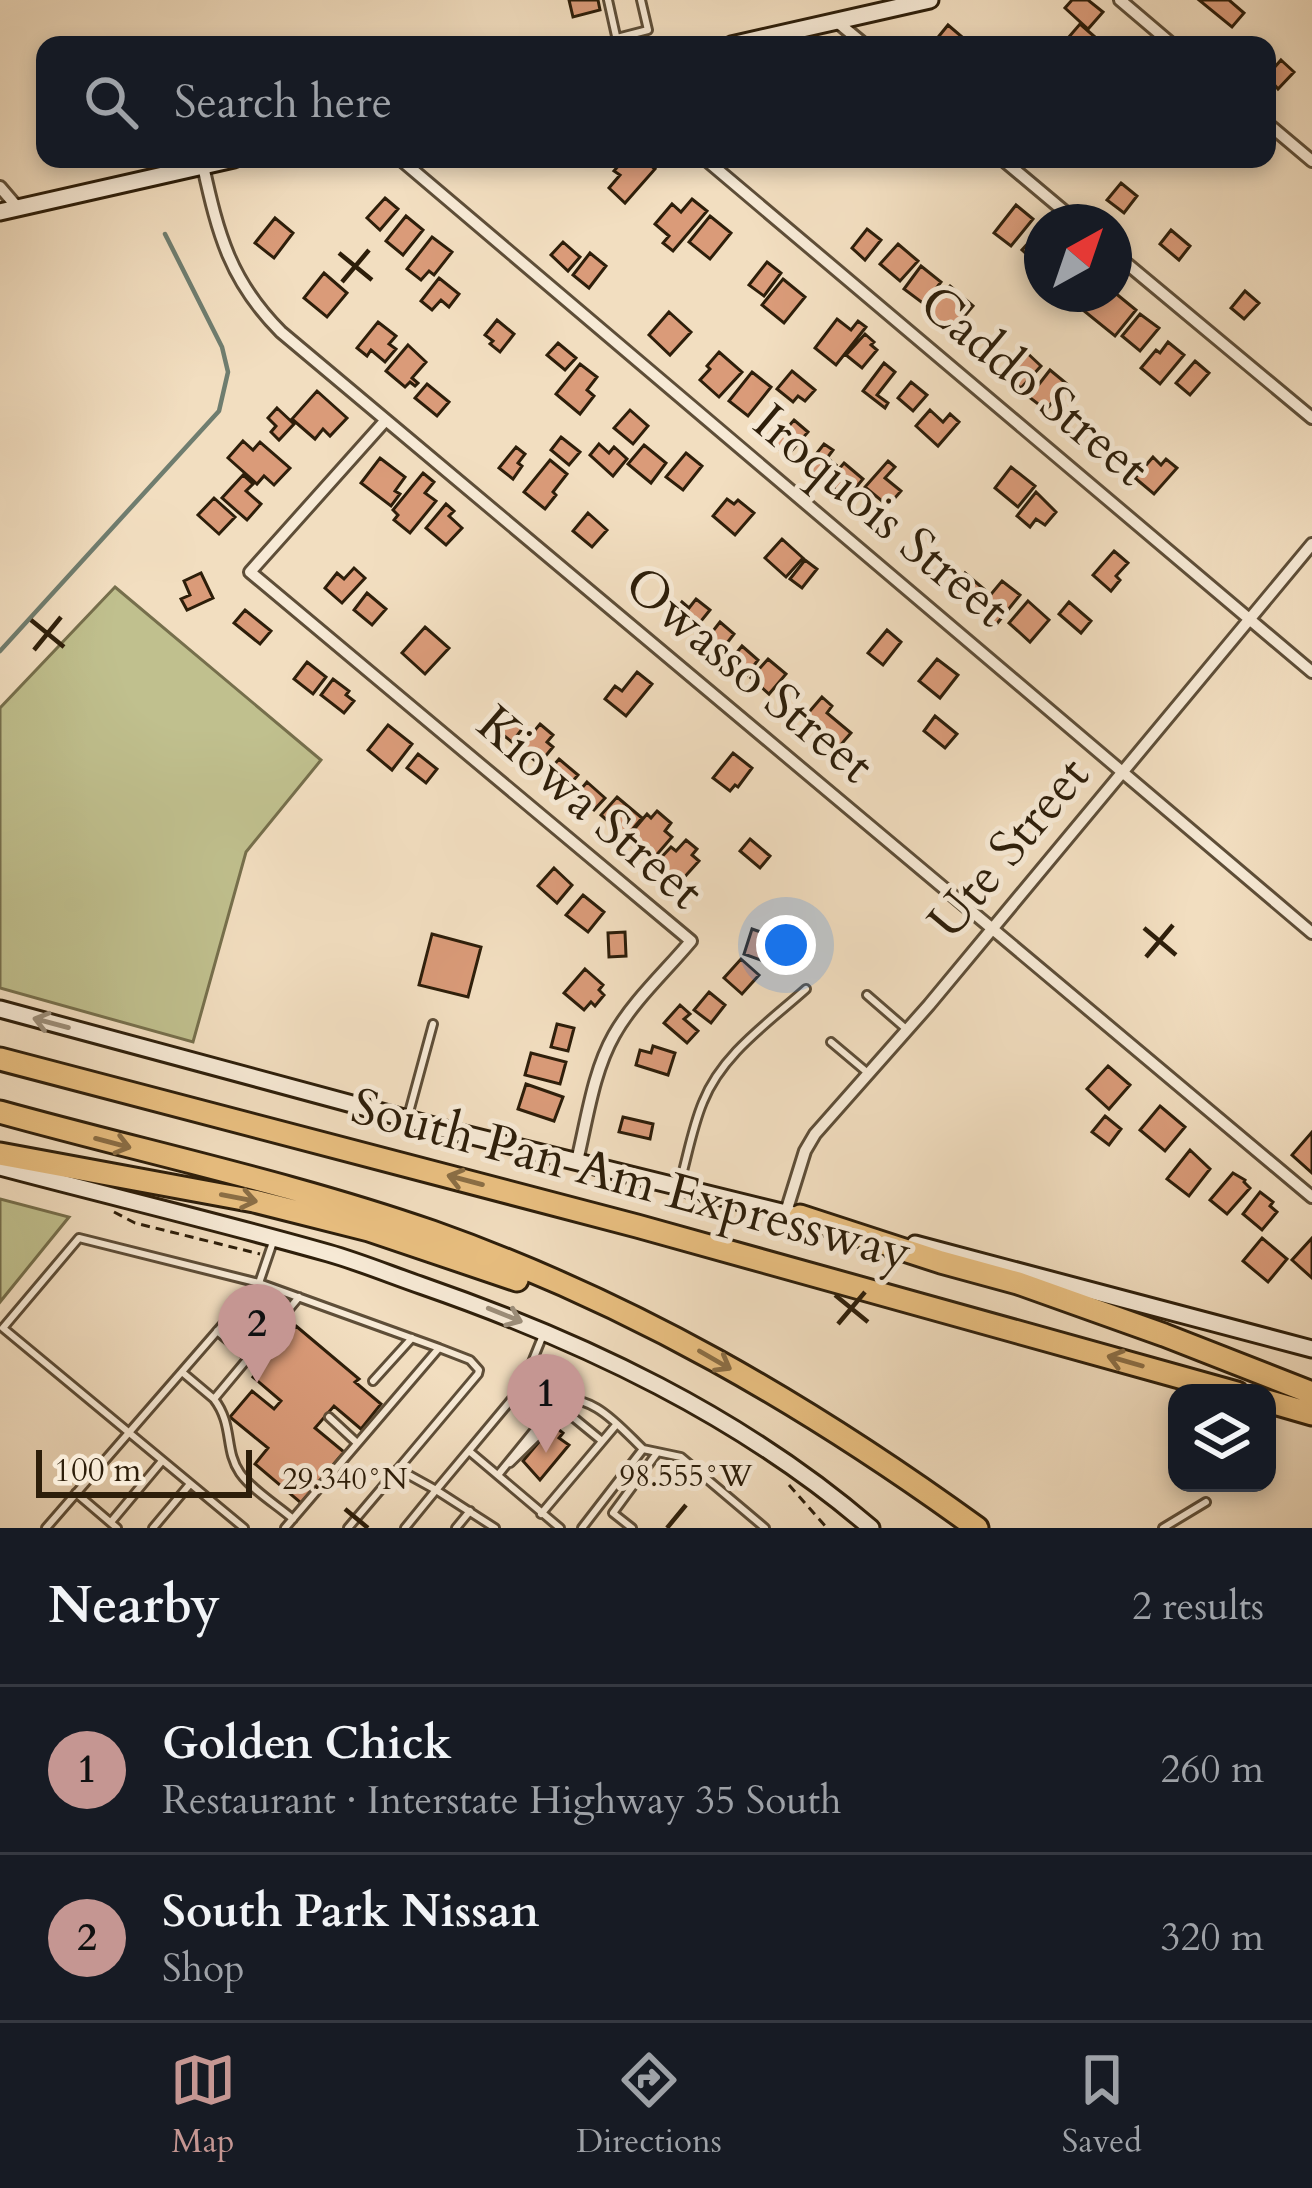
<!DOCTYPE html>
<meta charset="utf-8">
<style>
:root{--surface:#171b24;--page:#242831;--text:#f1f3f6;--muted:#9ea1a6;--line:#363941;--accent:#c59692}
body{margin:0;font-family:Cardo,serif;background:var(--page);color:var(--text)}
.controls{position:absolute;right:36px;bottom:36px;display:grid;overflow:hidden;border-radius:24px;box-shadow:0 6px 18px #0003}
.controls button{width:108px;height:108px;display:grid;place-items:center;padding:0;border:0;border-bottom:3px solid var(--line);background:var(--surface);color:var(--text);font:60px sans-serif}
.compass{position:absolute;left:1024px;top:204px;width:108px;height:108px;border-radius:50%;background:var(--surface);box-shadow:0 6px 18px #0003;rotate:40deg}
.scale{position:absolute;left:36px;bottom:30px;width:216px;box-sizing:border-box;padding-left:12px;border:6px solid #2d1e0a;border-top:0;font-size:33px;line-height:42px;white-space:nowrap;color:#2d1e0a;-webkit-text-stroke:9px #f7ead6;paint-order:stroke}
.you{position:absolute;left:786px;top:945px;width:42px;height:42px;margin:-30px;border:9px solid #fff;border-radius:50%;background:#1a73e8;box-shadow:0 0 0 18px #1a73e833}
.badge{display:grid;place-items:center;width:78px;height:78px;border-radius:50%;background:var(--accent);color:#111;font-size:39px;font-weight:700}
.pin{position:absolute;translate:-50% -99px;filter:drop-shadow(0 3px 6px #0008)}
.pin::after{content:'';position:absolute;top:63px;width:42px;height:36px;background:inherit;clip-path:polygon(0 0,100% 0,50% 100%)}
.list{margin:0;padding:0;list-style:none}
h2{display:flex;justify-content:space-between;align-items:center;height:156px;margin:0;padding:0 48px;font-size:51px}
h2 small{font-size:39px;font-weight:400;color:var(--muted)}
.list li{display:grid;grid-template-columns:78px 1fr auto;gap:36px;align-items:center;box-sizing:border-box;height:168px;padding:0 48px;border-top:3px solid var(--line)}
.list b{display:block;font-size:45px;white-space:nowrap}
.list p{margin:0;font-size:39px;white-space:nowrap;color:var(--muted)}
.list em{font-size:39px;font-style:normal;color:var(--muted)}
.icon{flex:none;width:66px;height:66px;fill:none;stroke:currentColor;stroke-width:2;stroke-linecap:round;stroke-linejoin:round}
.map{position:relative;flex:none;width:1312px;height:1528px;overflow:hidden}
.search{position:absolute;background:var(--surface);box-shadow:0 6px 18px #0003;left:36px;right:36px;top:36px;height:132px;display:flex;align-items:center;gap:30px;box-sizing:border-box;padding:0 42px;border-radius:24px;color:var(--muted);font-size:45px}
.sheet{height:492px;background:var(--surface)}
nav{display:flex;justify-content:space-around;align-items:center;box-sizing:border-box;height:168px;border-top:3px solid var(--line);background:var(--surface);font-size:33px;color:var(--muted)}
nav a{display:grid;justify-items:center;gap:6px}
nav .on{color:var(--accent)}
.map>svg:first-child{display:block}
.green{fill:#c0c08e;stroke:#766f4c;stroke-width:3}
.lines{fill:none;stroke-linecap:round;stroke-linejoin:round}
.stream{stroke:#6f7d6f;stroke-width:4.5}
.building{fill:#da9b79;stroke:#2d1e0a;stroke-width:3}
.lane-casing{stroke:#5e4e38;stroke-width:12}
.street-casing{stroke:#5e4e38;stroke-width:16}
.secondary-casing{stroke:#2d1e0a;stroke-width:21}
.highway-casing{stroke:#2d1e0a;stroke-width:27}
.path{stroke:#2d1e0a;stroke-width:3;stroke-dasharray:9 6;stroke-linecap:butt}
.lane{stroke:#f7ead6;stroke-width:6}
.street{stroke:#f7ead6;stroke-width:10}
.secondary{stroke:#f7ead6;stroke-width:15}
.highway{stroke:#e9bf80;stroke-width:21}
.oneway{stroke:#9c8e7a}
.oneway2{stroke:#8b6e45}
.ticks{fill:none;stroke:#2d1e0a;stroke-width:4.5}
.labels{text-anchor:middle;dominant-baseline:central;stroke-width:10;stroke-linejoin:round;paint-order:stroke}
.street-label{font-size:51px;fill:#2d1e0a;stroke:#f7ead6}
.ticks-label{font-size:30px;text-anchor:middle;fill:#2d1e0a;stroke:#f7ead6;stroke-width:10;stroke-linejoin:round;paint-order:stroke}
</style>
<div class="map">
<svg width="1312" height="1528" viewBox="0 0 1312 1528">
<rect width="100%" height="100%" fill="#f2dec0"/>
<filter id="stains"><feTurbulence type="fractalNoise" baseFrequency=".00167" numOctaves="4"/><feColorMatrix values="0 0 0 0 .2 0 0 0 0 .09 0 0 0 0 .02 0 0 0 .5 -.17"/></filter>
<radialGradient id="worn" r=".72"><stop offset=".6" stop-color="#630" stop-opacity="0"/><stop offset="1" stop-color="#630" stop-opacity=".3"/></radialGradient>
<path class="green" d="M115,587L321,760L246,852L193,1042L0,988V708Z
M0,1199L69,1217L0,1302Z"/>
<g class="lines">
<path class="stream" d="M0,651L219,411L228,372L222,347L165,234"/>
</g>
<path class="building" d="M569,0H598L600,10L573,17Z
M1072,0H1088L1103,12L1088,29L1065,8Z
M1199,0H1229L1244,13L1232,27Z
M1080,24L1103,44V45H1062Z
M948,25L968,42L966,45H941L935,41Z
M1281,60L1294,72L1278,89L1267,76Z
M624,159H643L655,169L625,203L609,188L620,175L614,171Z
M1121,183L1137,196L1124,213L1107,200Z
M385,198L398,209L380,230L367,218Z
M692,199L707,211L673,251L663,243L669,236L655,224L672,204L681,212Z
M1016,205L1033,219L1011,246L994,233Z
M406,216L423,230L403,255L386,241Z
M710,216L731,233L710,259L689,242Z
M275,218L293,233L274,258L255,243Z
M867,229L881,240L865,260L852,248Z
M1171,230L1190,246L1179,260L1160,244Z
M1038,232L1042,235V270L1039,274L1029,266L1034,261L1022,250Z
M432,237L452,252L434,275L429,271L421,280L407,269Z
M563,242L580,257L568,271L551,255Z
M898,244L918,261L900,281L880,264Z
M590,253L606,266L589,288L573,275Z
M767,262L781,273L764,296L749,285Z
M921,266L941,282L924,304L904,289Z
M324,273L347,293L327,317L304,298Z
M439,278L459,294L449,307L441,300L432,310L421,301Z
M783,279L805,297L784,323L762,305Z
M950,286L973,306L951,332L927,311Z
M1245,291L1259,303L1244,319L1231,308Z
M1114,292L1136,310L1115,336L1073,302L1079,294Z
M669,312L691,332L670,355L649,335Z
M1140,314L1159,328L1140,351L1122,336Z
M837,319L851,330L858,321L866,327L836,365L815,348Z
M497,320L514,334L500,352L490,344L493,341L485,335Z
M378,322L396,336L389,344L396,349L385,362L371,350L367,356L357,348Z
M865,334L874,342L871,345L877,350L862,368L846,355Z
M1168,342L1184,355L1160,384L1141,368L1156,350L1160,353Z
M558,343L576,358L565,370L547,355Z
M408,345L426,362L412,378L418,383L415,386L410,382L405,387L386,371Z
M1024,350L1041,366L1021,388L1004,373Z
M719,352L742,372L719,397L700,380L710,369L707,366Z
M1195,361L1209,373L1190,395L1176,383Z
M884,363L895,372L877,395L888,403L885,408L863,391Z
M580,364L597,377L587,390L594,396L580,414L556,394Z
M1050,370L1067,384L1046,410L1029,397Z
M792,371L815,390L805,401L798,396L793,402L777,389Z
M752,372L771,387L748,416L729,401Z
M911,382L927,395L913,411L898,398Z
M427,384L449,402L437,416L415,398Z
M317,391L347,418L330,436L323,429L315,439L292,419Z
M277,408L294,424L279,440L271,432L276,426L268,418Z
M630,410L648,426L633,444L614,428Z
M930,410L943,422L950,414L959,422L938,446L916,426Z
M794,420L808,432L787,456L773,444Z
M561,437L580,452L569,465L551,450Z
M243,441L253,450L260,442L290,468L274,485L264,476L257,484L228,458Z
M599,444L609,453L614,447L627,459L613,476L590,455Z
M824,444L833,450L827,458L836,465L823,481L806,467Z
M644,445L666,463L651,483L628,464Z
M516,447L525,454L518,463L522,466L513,479L499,468Z
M686,453L702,466L683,490L666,477Z
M1153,457L1161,465L1166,459L1177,468L1154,494L1135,478Z
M380,458L405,477L395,491L400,494L391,506L361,483Z
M550,460L567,474L553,492L556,495L545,509L524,492Z
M888,461L895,467L885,478L901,491L888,506L865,487Z
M844,463L863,479L847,498L827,483Z
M1011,467L1035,486L1018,507L995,488Z
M423,473L434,482L425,493L436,501L410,533L394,520L398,515L393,510Z
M243,475L253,484L246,491L261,504L247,520L222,498Z
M1036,492L1056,512L1045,525L1036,519L1030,527L1017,516Z
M214,498L235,517L219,534L198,515Z
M727,499L734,504L738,500L754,513L735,535L713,516Z
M446,504L454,511L449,516L462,528L446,545L426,528Z
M588,513L607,530L592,547L573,531Z
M782,539L803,558L786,577L765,558Z
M1114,551L1128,563L1116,576L1120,580L1111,591L1093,575Z
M805,560L817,569L802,588L790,579Z
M354,568L365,578L342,603L325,588L337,573L344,579Z
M201,573L213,598L187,610L181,599L190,595L184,581Z
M965,573L985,590L971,606L951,590Z
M1002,581L1020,595L995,626L977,611Z
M367,593L386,609L372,625L354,610Z
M696,599L710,610L693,631L672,615L682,602L689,608Z
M1028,601L1049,620L1030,642L1009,623Z
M1069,602L1091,621L1081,633L1059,614Z
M245,610L271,631L260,644L234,623Z
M720,622L734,634L720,652L706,640Z
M425,627L449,648L425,674L402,653Z
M887,630L901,642L883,665L868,653Z
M742,646L758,660L747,675L730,661Z
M768,659L786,674L769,694L751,678Z
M937,659L958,675L940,698L919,681Z
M307,662L326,677L313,694L294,679Z
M637,672L652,684L626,716L605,699L615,686L622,691Z
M333,679L349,691L346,695L354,701L344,713L321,695Z
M822,697L832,706L827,713L851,733L838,748L803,719Z
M503,712L523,728L512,742L492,726Z
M935,716L957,734L945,748L924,731Z
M540,724L553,735L547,742L553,747L539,764L520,748Z
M388,725L412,744L392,770L368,750Z
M733,753L752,768L738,787L735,785L730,791L713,778Z
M418,754L437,769L426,783L407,768Z
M559,759L578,775L567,788L548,772Z
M587,782L605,798L594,810L576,795Z
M617,797L642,818L626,837L601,815Z
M657,811L671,823L665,831L672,837L653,859L625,840L647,814L651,818Z
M750,839L770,856L760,868L740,851Z
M686,840L697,849L692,855L699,861L680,882L655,864L671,847L676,851Z
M554,868L572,885L557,903L538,886Z
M583,895L604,912L588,932L566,915Z
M752,929L775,937L766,962L744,954Z
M625,932L626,956L609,957L608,933Z
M432,934L481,947L468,997L419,985Z
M741,959L759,975L742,994L724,978Z
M585,969L603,985L599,990L604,995L595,1006L591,1002L584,1010L564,993Z
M709,992L725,1005L711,1023L694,1010Z
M680,1005L690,1014L684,1019L698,1031L687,1043L664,1023Z
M557,1024L574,1028L568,1051L551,1047Z
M653,1046L675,1053L668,1075L636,1065L640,1050L651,1053Z
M531,1053L566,1062L560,1084L525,1075Z
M1108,1066L1130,1085L1109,1109L1087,1089Z
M526,1084L563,1097L554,1121L518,1109Z
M1160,1106L1185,1127L1165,1151L1140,1130Z
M1105,1116L1121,1129L1109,1145L1092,1132Z
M623,1117L653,1124L650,1139L619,1132Z
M1312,1132V1173L1292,1155Z
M1190,1150L1210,1169L1189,1196L1167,1179Z
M1233,1173L1245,1180L1244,1182L1250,1188L1227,1214L1210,1200Z
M1260,1192L1273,1202L1270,1206L1277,1212L1262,1230L1243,1214Z
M1262,1238L1287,1259L1268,1282L1243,1261Z
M1312,1238V1278L1292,1260Z
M296,1326L359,1379L355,1382L381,1404L361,1429L334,1406L315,1428L344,1452L301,1503L255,1464L268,1448L230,1417L252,1391L274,1409L281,1401L253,1377Z
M553,1425L563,1433L559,1438L569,1445L540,1480L523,1461Z"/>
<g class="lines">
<g class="lane-casing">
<path id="lane" d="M608,0L618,45
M617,38L648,30L641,0
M867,995L905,1028
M831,1042L869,1074
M408,1116L433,1024
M679,1186C687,1159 692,1128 703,1102C722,1054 768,1023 806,989
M217,1331L248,1357
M182,1372L214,1399L299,1297
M373,1381L412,1338
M214,1399C234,1425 224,1450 240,1473C252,1490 277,1505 293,1519
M329,1417L357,1443
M643,1449L681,1457L765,1528
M469,1451L560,1528
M510,1463L560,1414L574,1418L602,1441
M398,1469L478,1374L479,1370L470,1360L439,1348
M498,1475L555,1405C587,1386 621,1428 643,1449L582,1528
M76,1493L117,1528
M541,1514L616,1425
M111,1522L162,1461
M46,1528L259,1283L273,1242
M153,1528L190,1484
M244,1528L3,1328L79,1238L259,1283L439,1348L285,1528
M348,1528L398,1469L436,1490L522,1387L543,1335
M405,1528L436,1490L495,1528
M456,1528L470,1511
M632,1528L613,1513L657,1453
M1163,1528L1206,1502"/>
</g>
<g class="street-casing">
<path id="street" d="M1120,0L1173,45
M836,21L865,45
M1267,123L1312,161
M400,159L1312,933
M705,159L1312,672
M1002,159L1077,222
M203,166C218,234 230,281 281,332L1312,1197
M0,187L18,208
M1114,253L1312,418
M385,421L250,572L691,941C666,971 633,1001 614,1035C593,1072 587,1120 577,1161
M786,1212L805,1151L815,1134L929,1005L1312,544"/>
</g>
<g class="secondary-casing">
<path id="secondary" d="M731,45L930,0
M0,212L234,159
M0,1009L452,1131L810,1219
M0,1167C109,1196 219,1222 328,1253C360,1262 391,1275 423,1286C584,1342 741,1416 871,1528
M915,1244L1312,1349"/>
</g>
<g class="highway-casing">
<path id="highway" d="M0,1059L637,1226L1237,1393
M0,1112C144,1152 291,1183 432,1232C632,1303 806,1404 977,1528
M0,1154L254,1201L369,1230L517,1280
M800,1216L941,1262L1018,1283L1164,1335L1312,1393
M1267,1401L1312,1414"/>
</g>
<path class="path" d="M114,1212L135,1223L260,1254
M789,1485L827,1528"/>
<use href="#lane" class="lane"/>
<use href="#street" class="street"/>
<use href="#secondary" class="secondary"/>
<use href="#highway" class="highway"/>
</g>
<defs><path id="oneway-shaft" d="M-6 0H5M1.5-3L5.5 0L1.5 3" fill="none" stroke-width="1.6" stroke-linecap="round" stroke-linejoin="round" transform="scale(3)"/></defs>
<g class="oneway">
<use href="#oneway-shaft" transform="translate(51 1023) rotate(-165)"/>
<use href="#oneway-shaft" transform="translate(505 1315) rotate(22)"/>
</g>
<g class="oneway2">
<use href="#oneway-shaft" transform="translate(113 1143) rotate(15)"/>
<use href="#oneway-shaft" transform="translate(465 1180) rotate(-165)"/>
<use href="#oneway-shaft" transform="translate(239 1198) rotate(11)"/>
<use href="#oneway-shaft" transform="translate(715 1360) rotate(30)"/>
<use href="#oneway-shaft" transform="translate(1125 1361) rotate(-164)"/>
</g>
<path class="ticks" d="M339,253L372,280M342,282L369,250M31,620L64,647M34,650L61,617M1144,928L1176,955M1146,957L1173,925M835,1295L868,1322M838,1324L865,1292M345,1509L368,1528M667,1528L686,1505"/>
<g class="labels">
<g class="street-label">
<text transform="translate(1034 386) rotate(40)">Caddo Street</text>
<text transform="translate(881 516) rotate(40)">Iroquois Street</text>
<text transform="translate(749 675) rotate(40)">Owasso Street</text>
<text transform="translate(590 808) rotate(41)">Kiowa Street</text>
<text transform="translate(1009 848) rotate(-50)">Ute Street</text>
<text transform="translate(631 1180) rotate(15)">South Pan Am Expressway</text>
</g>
</g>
<g class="ticks-label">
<text x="686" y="1486">98.555°W</text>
<text x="345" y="1489">29.340°N</text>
</g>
<rect width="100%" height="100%" filter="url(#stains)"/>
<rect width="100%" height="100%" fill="url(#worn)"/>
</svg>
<div class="controls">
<button><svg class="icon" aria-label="layers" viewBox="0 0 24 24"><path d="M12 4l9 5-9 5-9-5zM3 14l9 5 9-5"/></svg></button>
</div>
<svg class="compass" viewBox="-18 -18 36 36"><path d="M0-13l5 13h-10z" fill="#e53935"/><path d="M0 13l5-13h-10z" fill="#9ea1a6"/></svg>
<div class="scale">100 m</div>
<div class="you"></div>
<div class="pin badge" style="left:546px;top:1453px">1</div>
<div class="pin badge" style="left:257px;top:1383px">2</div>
<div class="search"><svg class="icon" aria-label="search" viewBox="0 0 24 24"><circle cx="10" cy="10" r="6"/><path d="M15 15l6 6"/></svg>Search here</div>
</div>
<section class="sheet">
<h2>Nearby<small>2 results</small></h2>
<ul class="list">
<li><span class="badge">1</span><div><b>Golden Chick</b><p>Restaurant · Interstate Highway 35 South</p></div><em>260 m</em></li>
<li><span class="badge">2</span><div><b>South Park Nissan</b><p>Shop</p></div><em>320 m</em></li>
</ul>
</section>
<nav>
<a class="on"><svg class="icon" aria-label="map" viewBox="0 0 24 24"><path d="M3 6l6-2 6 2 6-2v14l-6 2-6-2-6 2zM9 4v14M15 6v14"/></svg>Map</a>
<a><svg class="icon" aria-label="directions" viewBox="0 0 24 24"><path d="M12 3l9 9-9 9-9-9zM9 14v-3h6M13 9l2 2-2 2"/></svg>Directions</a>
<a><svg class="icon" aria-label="saved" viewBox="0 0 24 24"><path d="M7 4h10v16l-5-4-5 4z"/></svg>Saved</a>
</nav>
